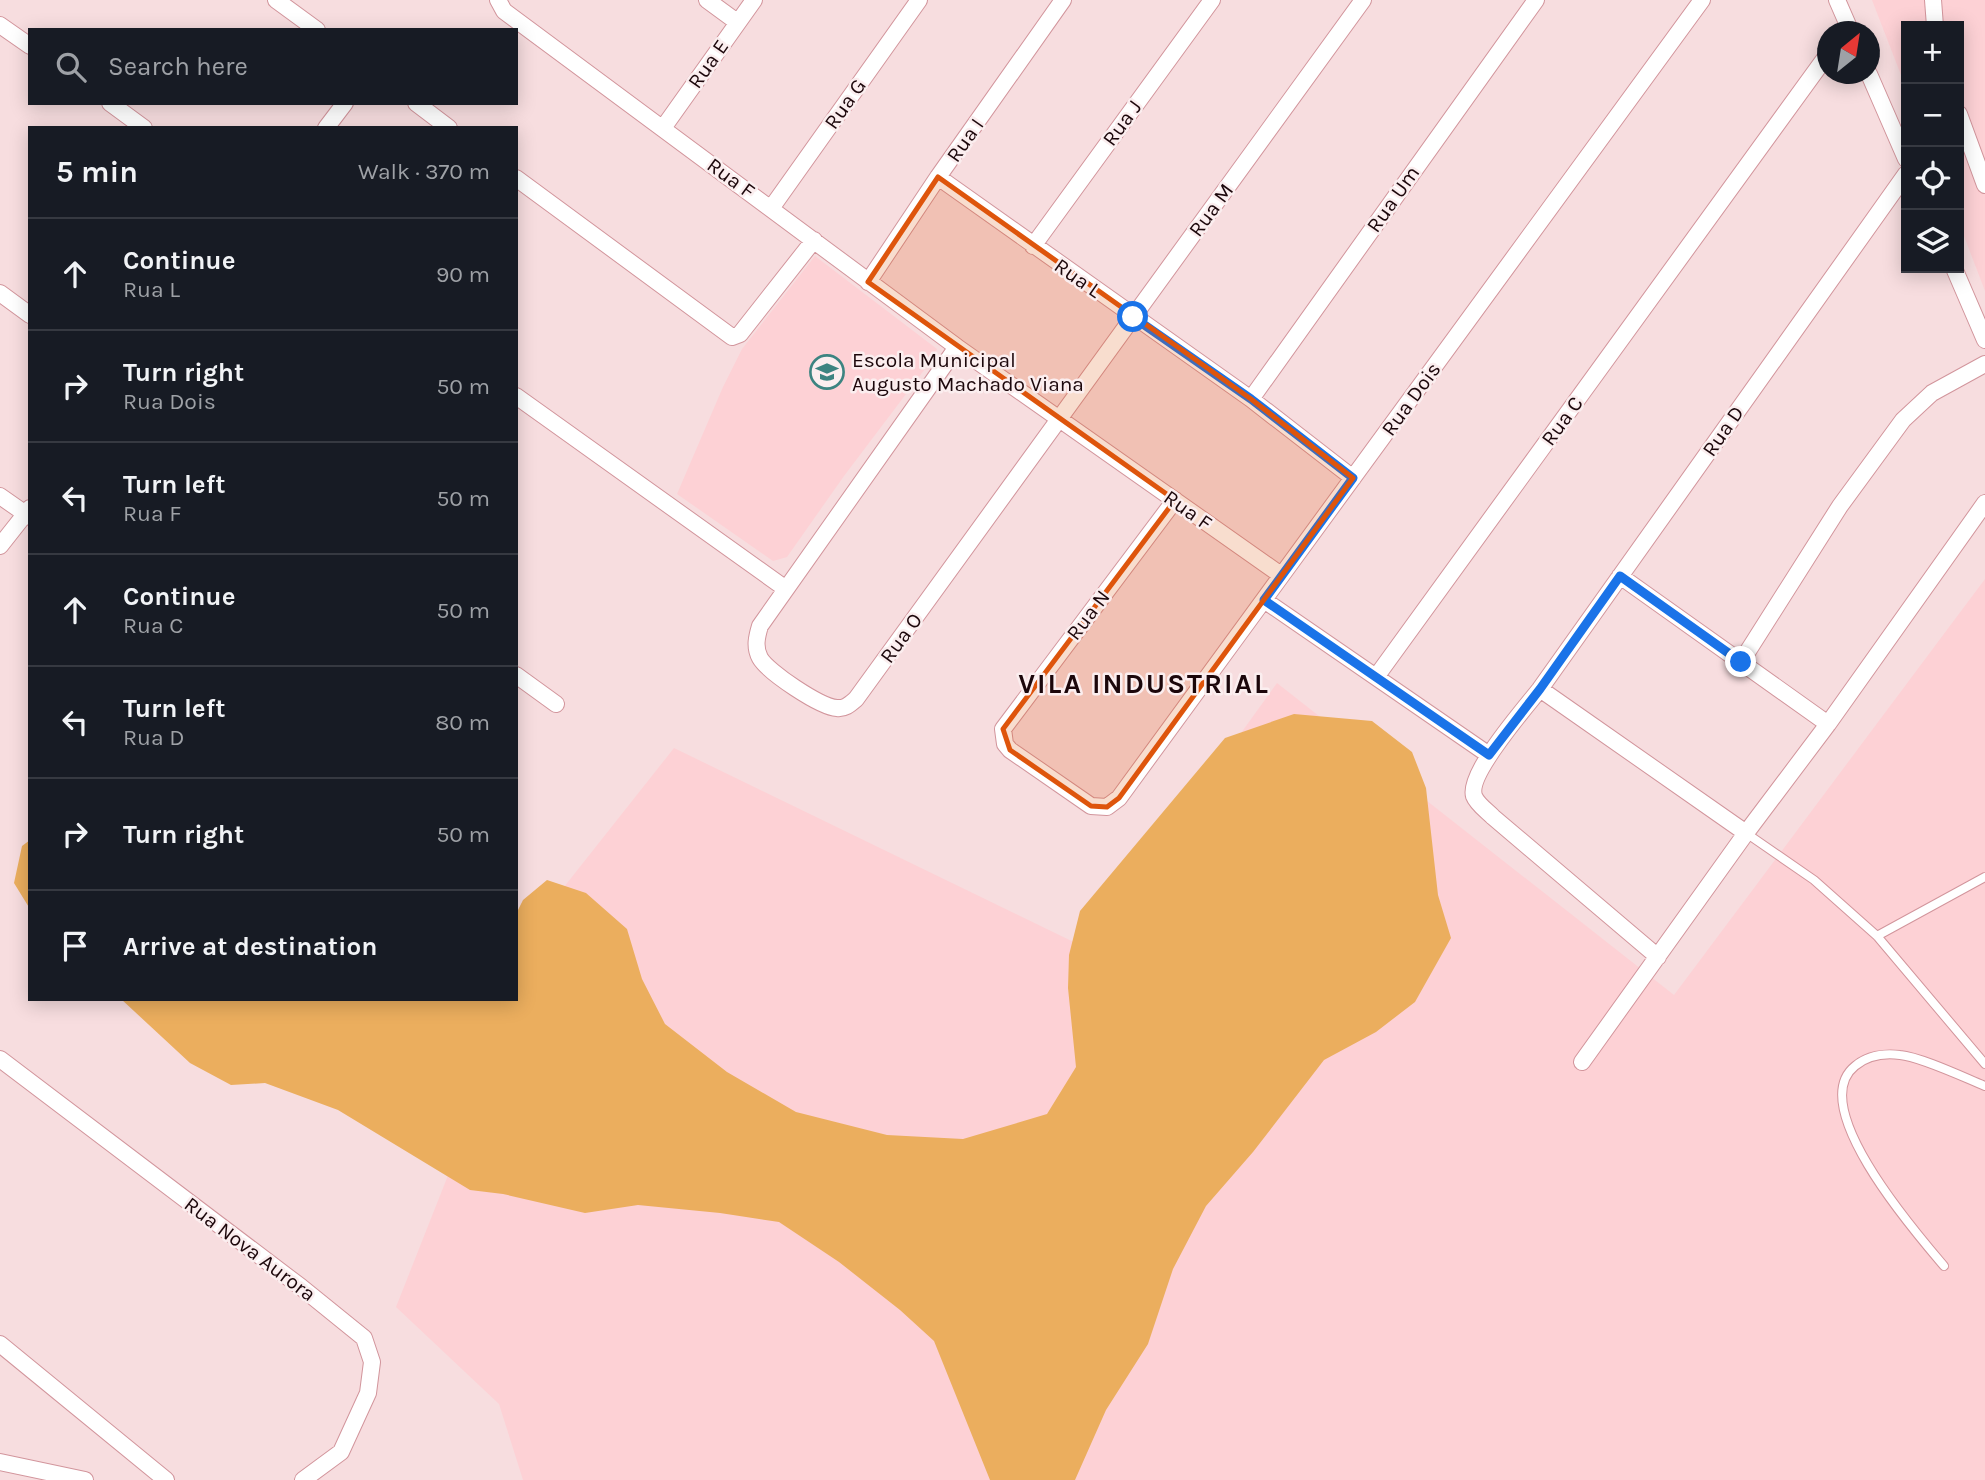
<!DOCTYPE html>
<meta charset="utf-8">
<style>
:root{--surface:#171b24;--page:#242831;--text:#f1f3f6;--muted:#9ea1a6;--line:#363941}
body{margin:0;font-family:Karla,sans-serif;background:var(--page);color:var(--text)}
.controls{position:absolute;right:21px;top:21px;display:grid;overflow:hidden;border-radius:0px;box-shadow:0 4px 18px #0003}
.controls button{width:63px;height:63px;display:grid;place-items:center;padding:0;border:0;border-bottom:2px solid var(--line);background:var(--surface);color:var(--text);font:35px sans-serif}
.compass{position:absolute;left:1817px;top:21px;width:63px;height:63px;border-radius:50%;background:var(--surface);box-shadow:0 4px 18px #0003;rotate:30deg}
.stop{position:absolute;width:21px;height:21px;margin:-16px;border:5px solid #1a73e8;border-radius:50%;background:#fff}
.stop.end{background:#1a73e8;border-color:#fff;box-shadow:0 2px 7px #0008}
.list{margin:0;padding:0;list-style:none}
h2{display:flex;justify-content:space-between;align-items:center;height:91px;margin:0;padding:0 28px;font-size:30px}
h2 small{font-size:23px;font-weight:400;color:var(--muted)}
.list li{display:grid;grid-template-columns:46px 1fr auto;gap:21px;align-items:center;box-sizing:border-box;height:112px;padding:0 28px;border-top:2px solid var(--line)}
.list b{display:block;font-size:26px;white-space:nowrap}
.list p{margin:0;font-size:23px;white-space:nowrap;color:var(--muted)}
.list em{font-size:23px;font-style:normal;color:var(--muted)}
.icon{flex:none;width:38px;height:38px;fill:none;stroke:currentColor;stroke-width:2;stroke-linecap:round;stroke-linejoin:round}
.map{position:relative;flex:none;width:1985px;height:1480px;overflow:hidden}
.search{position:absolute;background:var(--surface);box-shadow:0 4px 18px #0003;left:28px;top:28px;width:490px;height:77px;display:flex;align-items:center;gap:18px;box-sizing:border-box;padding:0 24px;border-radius:0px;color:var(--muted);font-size:26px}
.panel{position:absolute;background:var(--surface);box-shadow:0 4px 18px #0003;left:28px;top:126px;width:490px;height:875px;border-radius:0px}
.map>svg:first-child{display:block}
.built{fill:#fdd1d5}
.green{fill:#ebae5e}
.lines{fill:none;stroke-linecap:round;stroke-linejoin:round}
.lane-casing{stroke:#d2959c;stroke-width:10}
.street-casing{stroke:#d2959c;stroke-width:18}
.lane{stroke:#fff;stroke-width:8}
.street{stroke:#fff;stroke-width:16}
.route{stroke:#1a73e8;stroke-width:9}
.marked{fill:#de550c;fill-opacity:0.2;stroke:#de550c;stroke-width:5;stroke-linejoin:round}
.labels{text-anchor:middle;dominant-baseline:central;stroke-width:5;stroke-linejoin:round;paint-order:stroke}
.street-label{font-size:21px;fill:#1c070b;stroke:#fbeeef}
.poi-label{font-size:21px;fill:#1c070b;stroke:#fbeeef;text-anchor:start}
.district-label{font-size:28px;font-weight:bold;letter-spacing:2px;fill:#1c070b;stroke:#fbeeef}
</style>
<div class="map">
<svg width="1985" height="1480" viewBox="0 0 1985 1480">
<rect width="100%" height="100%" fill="#f7dddf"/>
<path class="built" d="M1872,0H1985V291L1959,223V26H1906V88Z
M815,256L937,349L934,357L844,476L787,557L773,561L677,494L723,387L742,349Z
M1985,579V1480H523L499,1404L396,1307L560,892L674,748L1086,948L1277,683L1674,995Z"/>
<path class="green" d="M1294,714L1372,721L1412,752L1426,788L1438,895L1451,938L1415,1002L1376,1032L1324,1060L1253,1152L1206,1206L1173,1269L1148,1344L1106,1410L1075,1480H990L934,1341L900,1310L839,1262L779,1222L720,1213L638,1205L585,1213L503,1194L470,1190L338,1110L265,1083L231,1085L190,1063L121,999H516V914L523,900L547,880L586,893L627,929L642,979L665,1024L727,1072L796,1112L887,1135L963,1139L1047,1114L1076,1067L1068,988L1069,955L1080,911L1225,738Z
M30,840V909L14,883L22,846Z"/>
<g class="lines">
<g class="lane-casing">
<path id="lane" d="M1746,833L1814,880L1877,936L1985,1064
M1877,936L1985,877
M1944,1266C1916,1233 1805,1106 1855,1066C1867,1056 1884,1053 1900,1055C1921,1057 1963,1077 1985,1086"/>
</g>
<g class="street-casing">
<path id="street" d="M276,0L317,30
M498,0L504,11L957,347L1281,575
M707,0L737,22
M1837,0L1851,32
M1933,0L1935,26
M0,25L30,46
M1869,74L1906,159
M110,103L144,128
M416,103L449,128
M1959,114L1985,185
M326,128L345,103
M663,128L754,0
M938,177L1251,399L1353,478
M516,178L732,337L740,334L814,240
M772,207L919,0
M1033,246L1212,0
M1954,268L1985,340
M868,282L938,177L1063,0
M0,293L30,315
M957,347L760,626C757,636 754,647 760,658C768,672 820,707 837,708C845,709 850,704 856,699L1363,0
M516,396L786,589
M1251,399L1536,0
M0,496L30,517
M1175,500L1003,729L1005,744L1010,750L1091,806L1107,807L1119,798L1702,0
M0,546L30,508
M1620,576L1828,724
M1264,600L1489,755
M1741,662L1840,506L1903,420L1932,393L1985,364
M516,675L556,704
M1376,677L1828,54
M1540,689L1746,833
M1658,957L1493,817C1487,811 1477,804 1474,796C1467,774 1525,708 1540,689L1906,174
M0,1059L301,1287L364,1338L372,1362L368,1393L341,1452L303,1480
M1582,1062L1746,833L1828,724L1985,503
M0,1344L166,1480
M0,1462L85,1480"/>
</g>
<use href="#lane" class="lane"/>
<use href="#street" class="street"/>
</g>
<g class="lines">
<path class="route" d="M1133,317L1251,399L1353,478L1264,600L1489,755L1540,689L1620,576L1741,662"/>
</g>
<path class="marked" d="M938,177L1251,399L1353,478L1119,798L1107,807L1091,806L1010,750L1003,729L1175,500L868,282Z"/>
<defs>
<g id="school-ring" transform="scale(1.75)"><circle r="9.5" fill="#fbeeef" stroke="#3c8481" stroke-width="1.5"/><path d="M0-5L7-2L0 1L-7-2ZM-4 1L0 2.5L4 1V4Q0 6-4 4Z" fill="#3c8481"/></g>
</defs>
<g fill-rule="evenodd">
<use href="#school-ring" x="827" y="372"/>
</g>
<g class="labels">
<g class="street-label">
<text transform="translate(708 64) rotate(-55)">Rua E</text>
<text transform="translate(845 104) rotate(-55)">Rua G</text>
<text transform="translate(1122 123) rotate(-54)">Rua J</text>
<text transform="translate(965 140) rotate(-55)">Rua I</text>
<text transform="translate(731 178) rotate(36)">Rua F</text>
<text transform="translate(1393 199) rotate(-55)">Rua Um</text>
<text transform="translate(1211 210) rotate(-54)">Rua M</text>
<text transform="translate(1078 278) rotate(35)">Rua L</text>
<text transform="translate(1411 399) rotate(-54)">Rua Dois</text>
<text transform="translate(1562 421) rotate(-54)">Rua C</text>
<text transform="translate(1723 431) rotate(-55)">Rua D</text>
<text transform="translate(1188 510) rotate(35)">Rua F</text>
<text transform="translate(1088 615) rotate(-53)">Rua N</text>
<text transform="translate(901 638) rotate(-54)">Rua O</text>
<text transform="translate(250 1249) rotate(37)">Rua Nova Aurora</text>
</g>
<g class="poi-label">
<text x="852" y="360">Escola Municipal<tspan x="852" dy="24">Augusto Machado Viana</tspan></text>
</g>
<g class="district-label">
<text x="1144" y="683">VILA INDUSTRIAL</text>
</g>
</g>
</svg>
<div class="controls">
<button>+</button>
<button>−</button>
<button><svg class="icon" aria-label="locate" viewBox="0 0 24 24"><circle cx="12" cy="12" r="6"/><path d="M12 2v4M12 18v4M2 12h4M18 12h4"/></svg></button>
<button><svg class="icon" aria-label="layers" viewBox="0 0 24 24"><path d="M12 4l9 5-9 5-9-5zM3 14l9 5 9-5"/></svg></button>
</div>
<svg class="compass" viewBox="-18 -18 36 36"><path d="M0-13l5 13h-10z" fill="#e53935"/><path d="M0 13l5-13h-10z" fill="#9ea1a6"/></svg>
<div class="stop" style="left:1133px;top:317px"></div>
<div class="stop end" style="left:1741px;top:662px"></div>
<div class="search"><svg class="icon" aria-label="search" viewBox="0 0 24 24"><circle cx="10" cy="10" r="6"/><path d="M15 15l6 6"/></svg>Search here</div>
<section class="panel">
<h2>5 min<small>Walk · 370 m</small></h2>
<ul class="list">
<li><svg class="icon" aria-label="ahead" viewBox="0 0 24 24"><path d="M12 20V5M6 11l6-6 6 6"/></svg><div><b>Continue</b><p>Rua L</p></div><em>90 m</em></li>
<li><svg class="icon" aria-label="right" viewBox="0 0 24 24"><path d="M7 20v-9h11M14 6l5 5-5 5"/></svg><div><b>Turn right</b><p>Rua Dois</p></div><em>50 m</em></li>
<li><svg class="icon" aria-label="left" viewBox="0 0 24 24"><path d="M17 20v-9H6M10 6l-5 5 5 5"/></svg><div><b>Turn left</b><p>Rua F</p></div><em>50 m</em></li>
<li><svg class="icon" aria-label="ahead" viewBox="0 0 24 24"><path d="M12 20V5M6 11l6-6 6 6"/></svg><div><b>Continue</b><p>Rua C</p></div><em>50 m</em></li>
<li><svg class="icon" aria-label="left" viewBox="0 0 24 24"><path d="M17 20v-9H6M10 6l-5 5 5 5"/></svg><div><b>Turn left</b><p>Rua D</p></div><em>80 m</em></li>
<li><svg class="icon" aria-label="right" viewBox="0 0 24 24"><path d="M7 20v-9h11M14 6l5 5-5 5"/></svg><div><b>Turn right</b></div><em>50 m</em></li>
<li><svg class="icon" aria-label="arrive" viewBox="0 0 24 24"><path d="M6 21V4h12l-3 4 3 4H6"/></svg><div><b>Arrive at destination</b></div></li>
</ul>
</section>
</div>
